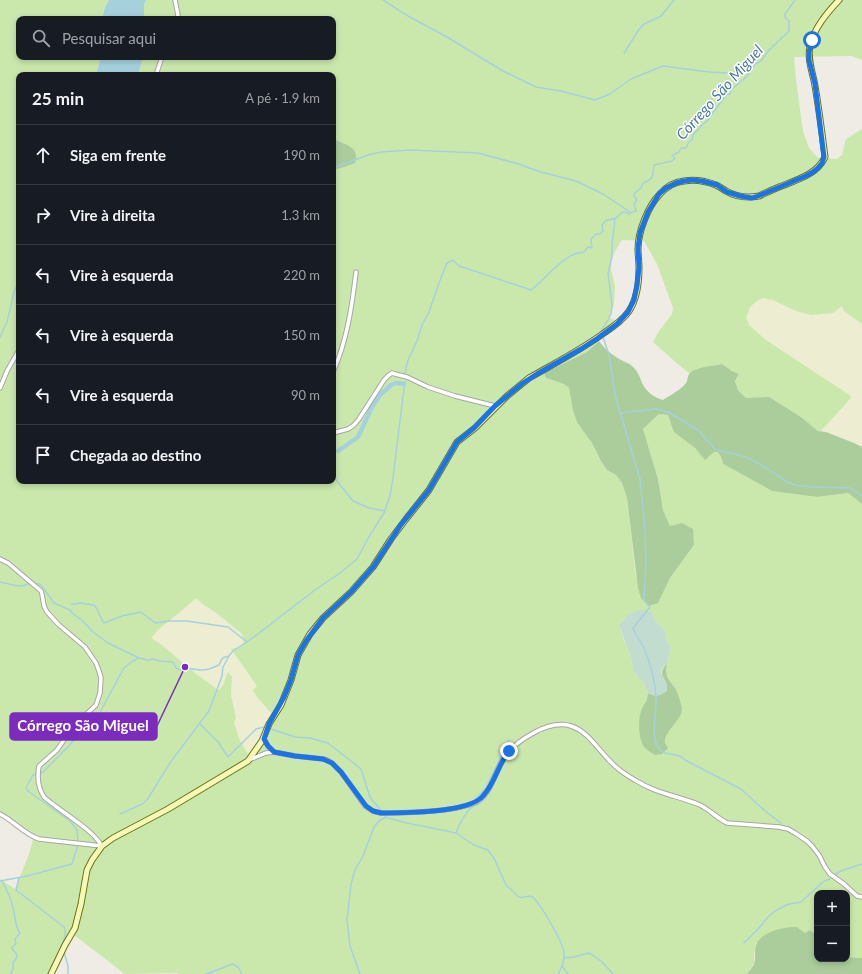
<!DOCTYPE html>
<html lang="pt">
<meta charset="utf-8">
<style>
:root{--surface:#171b24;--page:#242831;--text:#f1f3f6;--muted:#9ea1a6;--line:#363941}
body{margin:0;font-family:Lato,sans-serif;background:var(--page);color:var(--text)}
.controls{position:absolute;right:12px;bottom:12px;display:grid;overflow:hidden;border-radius:8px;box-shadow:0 2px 6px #0003}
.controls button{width:36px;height:36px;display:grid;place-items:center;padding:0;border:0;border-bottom:1px solid var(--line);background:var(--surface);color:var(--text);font:20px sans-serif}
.stop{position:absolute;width:12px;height:12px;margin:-9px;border:3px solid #1a73e8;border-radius:50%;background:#fff}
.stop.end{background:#1a73e8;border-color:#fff;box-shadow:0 1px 4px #0008}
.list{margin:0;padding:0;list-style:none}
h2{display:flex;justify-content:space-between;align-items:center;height:52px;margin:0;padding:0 16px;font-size:17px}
h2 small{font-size:13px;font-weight:400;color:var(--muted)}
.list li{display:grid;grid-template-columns:26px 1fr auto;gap:12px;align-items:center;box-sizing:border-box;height:60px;padding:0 16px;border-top:1px solid var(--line)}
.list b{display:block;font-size:15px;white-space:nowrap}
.list em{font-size:13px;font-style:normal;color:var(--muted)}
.icon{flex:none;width:22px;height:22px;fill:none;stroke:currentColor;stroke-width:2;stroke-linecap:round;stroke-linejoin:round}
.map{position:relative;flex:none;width:862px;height:974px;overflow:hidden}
.search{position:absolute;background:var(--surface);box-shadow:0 2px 6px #0003;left:16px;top:16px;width:320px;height:44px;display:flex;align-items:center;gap:10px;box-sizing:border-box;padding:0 14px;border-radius:8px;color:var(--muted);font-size:15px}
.panel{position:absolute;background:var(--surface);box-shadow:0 2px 6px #0003;left:16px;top:72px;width:320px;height:412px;border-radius:8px}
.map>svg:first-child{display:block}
.farmland{fill:#ecedd1}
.grass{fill:#cbe8ac;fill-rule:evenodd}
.forest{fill:#abcd9b}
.wetland{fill:#c2ddd0}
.water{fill:#a6d1dc}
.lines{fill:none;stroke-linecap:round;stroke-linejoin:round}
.stream{stroke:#a6d1dc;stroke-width:1.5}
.canal{stroke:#a6d1dc;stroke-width:4.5}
.street-casing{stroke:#a6a6a6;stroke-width:5.5}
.secondary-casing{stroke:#6a7408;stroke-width:7}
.street{stroke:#fff;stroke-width:3.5}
.secondary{stroke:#f6f8ba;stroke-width:5}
.route{stroke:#1a73e8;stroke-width:5}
.labels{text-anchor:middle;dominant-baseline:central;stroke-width:3;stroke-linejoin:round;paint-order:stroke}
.water-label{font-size:15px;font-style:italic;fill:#4a7aa4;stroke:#fff}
.leader{fill:none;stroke:#7b2cbf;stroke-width:1.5}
.callout-dot{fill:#7b2cbf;stroke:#fff;stroke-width:1.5}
.callout{fill:#7b2cbf;stroke:#7b2cbf;stroke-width:1.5}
.callout-label{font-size:15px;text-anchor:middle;font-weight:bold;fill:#fff}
</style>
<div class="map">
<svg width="862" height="974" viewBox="0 0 862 974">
<rect width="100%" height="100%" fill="#efece5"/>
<path class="farmland" d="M763,298L773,300L796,311L811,315L833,313L842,306L845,311L862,324V447L854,443L826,432L821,431L851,396L766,340L750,326L746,318L750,307L757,301Z
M196,598L204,605L215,612L242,634L244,643L240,647L232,650L257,686L275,716L250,758L240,741L234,723L236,718L231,695L232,677L228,673L222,687L218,690L210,683L191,671L160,643L150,638L159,629L179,613Z"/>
<path class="grass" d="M0,0H109L105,7L102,19H19V57H101L96,75H19V481H333V170C339,169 344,166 351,165L343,143L333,139V75H138L143,57H333V19H144V5L146,0H862V60L851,56L794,57L796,79L803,131L809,148L818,158L837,159L842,155L846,139L862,129V324L844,311L842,306L833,313L811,315L796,311L773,300L763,298L757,301L750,307L746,318L750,326L766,340L851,396L850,399L821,431H818L801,417L769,398H746L738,390L735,381L739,374L732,371L722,364L698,369L689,373L680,366L653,342L659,331L672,314L673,308L657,264L644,241L622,240L619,244L612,258L611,269L615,287L614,304L609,318L620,322L587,352L544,373L546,378L564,384L569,388L586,433L592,443L601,461L607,470L616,475L622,483L627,498L636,577L658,602L670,578L694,545L670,526L663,510L658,479L643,429L659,414L668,415L675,432L695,448L705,459L714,452H718L722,459L723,464L772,491L817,497L848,493L862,504V958L847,957V893H817V936L810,930L805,933L797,927L756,943L754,955V964L747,974H178V973L125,974L74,935L63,954L53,974H0V879L15,889L29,854L33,839L10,822L0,817ZM196,598L204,605L215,612L242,634L244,643L240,647L231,649L257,686L253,690L257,697L274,716L250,757L240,741L234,723L236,718L231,695L232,677L228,672L222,687L218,690C209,682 199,677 190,669C177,659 166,646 151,638L159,629L179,613ZM651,612L656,622L663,628L665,631L667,641L671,648L669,656L666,667L667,674L671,683L677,690L682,710L673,726L665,738V743L645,701L648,697V693L644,683L634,672L629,651L624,641L619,625L626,617Z"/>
<path class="forest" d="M333,139C338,141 350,145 354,150C356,153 357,159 355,163C353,164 336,170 333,170Z
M599,341C605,349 612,355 621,360C624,362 629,363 632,366C638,371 640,378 643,385C647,392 655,398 663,400C669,396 682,389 686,383C688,380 687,375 691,372C698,367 713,366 722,364L732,371L739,374L735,381L738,390L746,398L769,397L801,417L818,431L826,432L854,443L862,447V504L848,493L817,497L772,491L723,464L722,459L718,452H714L705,460L695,448L674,432L668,415L659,414L643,429L658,479L663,510L670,526L682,523L693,529L694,545L670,578L658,603L652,605L648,606L641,598L638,588L627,498L622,483L616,475L607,470L601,461L592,443L577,422L573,410L569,388L564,384L546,378L544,373L587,352Z
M667,664C664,676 670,681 676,689C678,693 682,706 682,710C681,720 663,734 665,743C665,743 668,748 668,748L662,754L655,755C652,753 648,751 645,748C638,740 638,720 641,711C643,705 648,700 648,693L656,696L667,685C663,676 658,672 667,664Z
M791,927H797L805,933L810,930L817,936V959H847V957L862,958V974H747C749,971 753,967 754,964C756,958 754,951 756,945C761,932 779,929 791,927Z"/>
<path class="wetland" d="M640,610L651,612L656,622L663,628L665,631L667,641L671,648L667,664L662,668L661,673L667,685V691C659,697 656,696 648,693L644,683L634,672L629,651L626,645L619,625L630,613Z"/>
<path class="water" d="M109,0H146L144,5V19H102L105,7Z
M101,57H143L138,75H96Z"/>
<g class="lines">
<path class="stream" d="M383,0L408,16L447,37L503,71L536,87L561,91L595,100L610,94L631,79L663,66L709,72L728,73L731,75L738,84
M624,53L638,31L644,24L661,16L674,0
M333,168L368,155L381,152L411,150L478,153L515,163L541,172L576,181L603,194L630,212
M601,333V331L608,320L611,314L612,305L608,273L612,256V244L615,219
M0,337L7,322L14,292L19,279
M603,337L609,355L615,395L640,479L645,529L646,563L644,600L650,607L633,628C635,635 640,640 643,646C650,662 655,680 656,697C657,709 651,735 657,745C665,760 677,750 685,760L741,789L765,811L781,823
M405,373L408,360L417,341L422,325L429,312L439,283L447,263L453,260L459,266L531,290C546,279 563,253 584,252L588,247L592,248L591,239L596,234H600L603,231L602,225L606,220C616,219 616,219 622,212H625L629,214L632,212L636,211L634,204L637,200L634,196L635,193L641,188L643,183C657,177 651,176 654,165L672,161L675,158L672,156L673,155L679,152L681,148H686L689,142L692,140L693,135L703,124L707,121L726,95L730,94L731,90L744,79L751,71L755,64L761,61L768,51L789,31V21L785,17V14L795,0
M621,413L656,409L668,412L698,430L715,449C723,453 736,453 745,457C761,463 775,474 789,483L794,485L813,487L850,488L862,496
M333,476L353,501L369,508L385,511
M0,582L18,586H22L28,584
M33,583L39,584L42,586L54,603L70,610L72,613L83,621L93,632L108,643L139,658L148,660L154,659L159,661L173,662L176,668L181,670L185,667C193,670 201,671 209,669C213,668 215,666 219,665C222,658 221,658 229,656
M71,604H76L80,603L94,605L97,609L103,622L104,623L122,616L141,612L155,623L169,621H187L228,627L247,642
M200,724L218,742L228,757L256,729L264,727
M271,729L295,737L310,738L328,743L361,769L370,797L372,800L382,811
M476,798L486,788L509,740
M120,814L142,804L147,800L172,760L209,711L222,676L223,667L229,656L233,651L254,637L315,590L340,573L357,559L370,535L384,513L390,496L393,478L396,453L405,381
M385,816L388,818L407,823L456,833L474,845L488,850L495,860L506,885L519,897C524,899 527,894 533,897C541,906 566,945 564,956C564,962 561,969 558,974
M456,833C460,822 464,814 473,806
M78,842L77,830L70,821L29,792L26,788L33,775L43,772L70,745L78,733L100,712L124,668L131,662L139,658
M834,875L841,871L862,864
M19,878L16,890L64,927C67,932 64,940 62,945
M0,881L27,876L72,864L78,845
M2,881C7,890 11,898 13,908C16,917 14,925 20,933L15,939L16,944L12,947V949L16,953L17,957L13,963V970L10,974
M744,943L758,929L768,917L775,911L789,904L801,902L824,881L830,879
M64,952L68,966V974
M564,958L574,957L589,953L594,956L602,962L613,974
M562,966L568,974
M206,974L233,964L238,967L242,974
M360,974L350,946L347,920L351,884L355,870L363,856L374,827L379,821L386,817"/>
<path class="canal" d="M338,451L358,437L372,407L380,395L391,385L396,383L404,384"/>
<g class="street-casing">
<path id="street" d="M175,0L178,15L176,19
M156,75L162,57
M333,372C347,341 352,306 356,272
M0,388L7,371L19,350
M333,433L348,429L354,425L359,419L384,380L389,375L392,373L395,374L407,377L428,387L455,396L495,406
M0,559L8,563L41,591L42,594L44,606L47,612L59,625L85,647L96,663L99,671L101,678L100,693L96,705L73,727L57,750L39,766C37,777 38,788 44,797C62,813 90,827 102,846
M264,739L268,746L274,752
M249,760L266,753L274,752L295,756L323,759L327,760L332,763L341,772L365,806L373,811L381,813C407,813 432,812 457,808C463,806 471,805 477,802C491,793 494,775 502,761C513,742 548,719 571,726C587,731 597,748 609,760C616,768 626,775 635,780C655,793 678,796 700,805C710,810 717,818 727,823L779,827L788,829L795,833L807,841L812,846L819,855L825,867L830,874L844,884L857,896L862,897
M0,814C14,821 24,834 39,839L102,846"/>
</g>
<g class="secondary-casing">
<path id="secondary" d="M51,974L65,945L75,928L81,904L87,870L92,860L102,846L113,838L168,809L248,761L262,741L269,724L281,705L291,680L298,655L310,634L323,618L351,592L373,567L391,539L406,519L418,504L429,490L457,442L475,428L507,396L529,378C555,363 581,350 604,333C613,327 623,320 629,311C637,299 639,281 639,267C639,261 638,255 638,249C638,232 648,206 660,194C666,187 675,182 684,181C694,179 706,181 716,185C720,187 723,189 726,191C736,197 748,198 759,196C765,193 772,190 779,187C796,180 817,175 825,157C822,133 819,109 815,86C813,73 807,60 810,46C814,28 827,13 839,0"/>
</g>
<use href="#street" class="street"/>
<use href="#secondary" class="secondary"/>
</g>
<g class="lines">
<path class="route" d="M509,751C498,765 495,783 483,796C469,813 404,813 381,813L373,811L366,806L341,772L332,763L323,759L295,756L274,752L268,746L264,739L269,724L284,697L291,680L298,655L306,641L323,618L351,592L373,567L400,526L429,490L457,442L474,428L495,406L523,383L537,374L581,349L598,338L617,324L628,312L634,300L637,286L639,267L638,248L640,233L648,212L659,194L666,188L676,183L684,181L692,180L702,181L717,185L727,192L740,196L752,198L758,196L806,176L813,172L818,168L822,163L824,157L815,84L809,60V52L812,40"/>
</g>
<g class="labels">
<g class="water-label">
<text transform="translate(719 92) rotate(-48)">Córrego São Miguel</text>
</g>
</g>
<path class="leader" d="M185 667L157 726"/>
<circle class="callout-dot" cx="185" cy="667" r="4"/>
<rect class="callout" x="10" y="713" width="147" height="27" rx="4"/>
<g class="callout-label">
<text x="83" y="731">Córrego São Miguel</text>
</g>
</svg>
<div class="controls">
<button>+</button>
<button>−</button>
</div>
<div class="stop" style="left:812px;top:40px"></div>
<div class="stop end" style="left:509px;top:751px"></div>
<div class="search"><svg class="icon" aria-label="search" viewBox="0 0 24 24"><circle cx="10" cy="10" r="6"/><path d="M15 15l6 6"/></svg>Pesquisar aqui</div>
<section class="panel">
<h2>25 min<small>A pé · 1.9 km</small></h2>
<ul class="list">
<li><svg class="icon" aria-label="ahead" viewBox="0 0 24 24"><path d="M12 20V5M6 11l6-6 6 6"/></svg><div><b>Siga em frente</b></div><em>190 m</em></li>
<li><svg class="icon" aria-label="right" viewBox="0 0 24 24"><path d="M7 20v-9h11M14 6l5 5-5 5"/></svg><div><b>Vire à direita</b></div><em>1.3 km</em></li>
<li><svg class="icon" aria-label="left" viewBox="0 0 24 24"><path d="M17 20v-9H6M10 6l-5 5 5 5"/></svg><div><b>Vire à esquerda</b></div><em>220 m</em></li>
<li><svg class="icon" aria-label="left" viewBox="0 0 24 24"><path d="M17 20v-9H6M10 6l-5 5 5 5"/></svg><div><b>Vire à esquerda</b></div><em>150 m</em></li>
<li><svg class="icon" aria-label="left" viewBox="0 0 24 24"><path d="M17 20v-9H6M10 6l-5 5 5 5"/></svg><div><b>Vire à esquerda</b></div><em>90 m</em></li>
<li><svg class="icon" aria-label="arrive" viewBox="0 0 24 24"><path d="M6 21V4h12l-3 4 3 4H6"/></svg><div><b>Chegada ao destino</b></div></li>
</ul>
</section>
</div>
